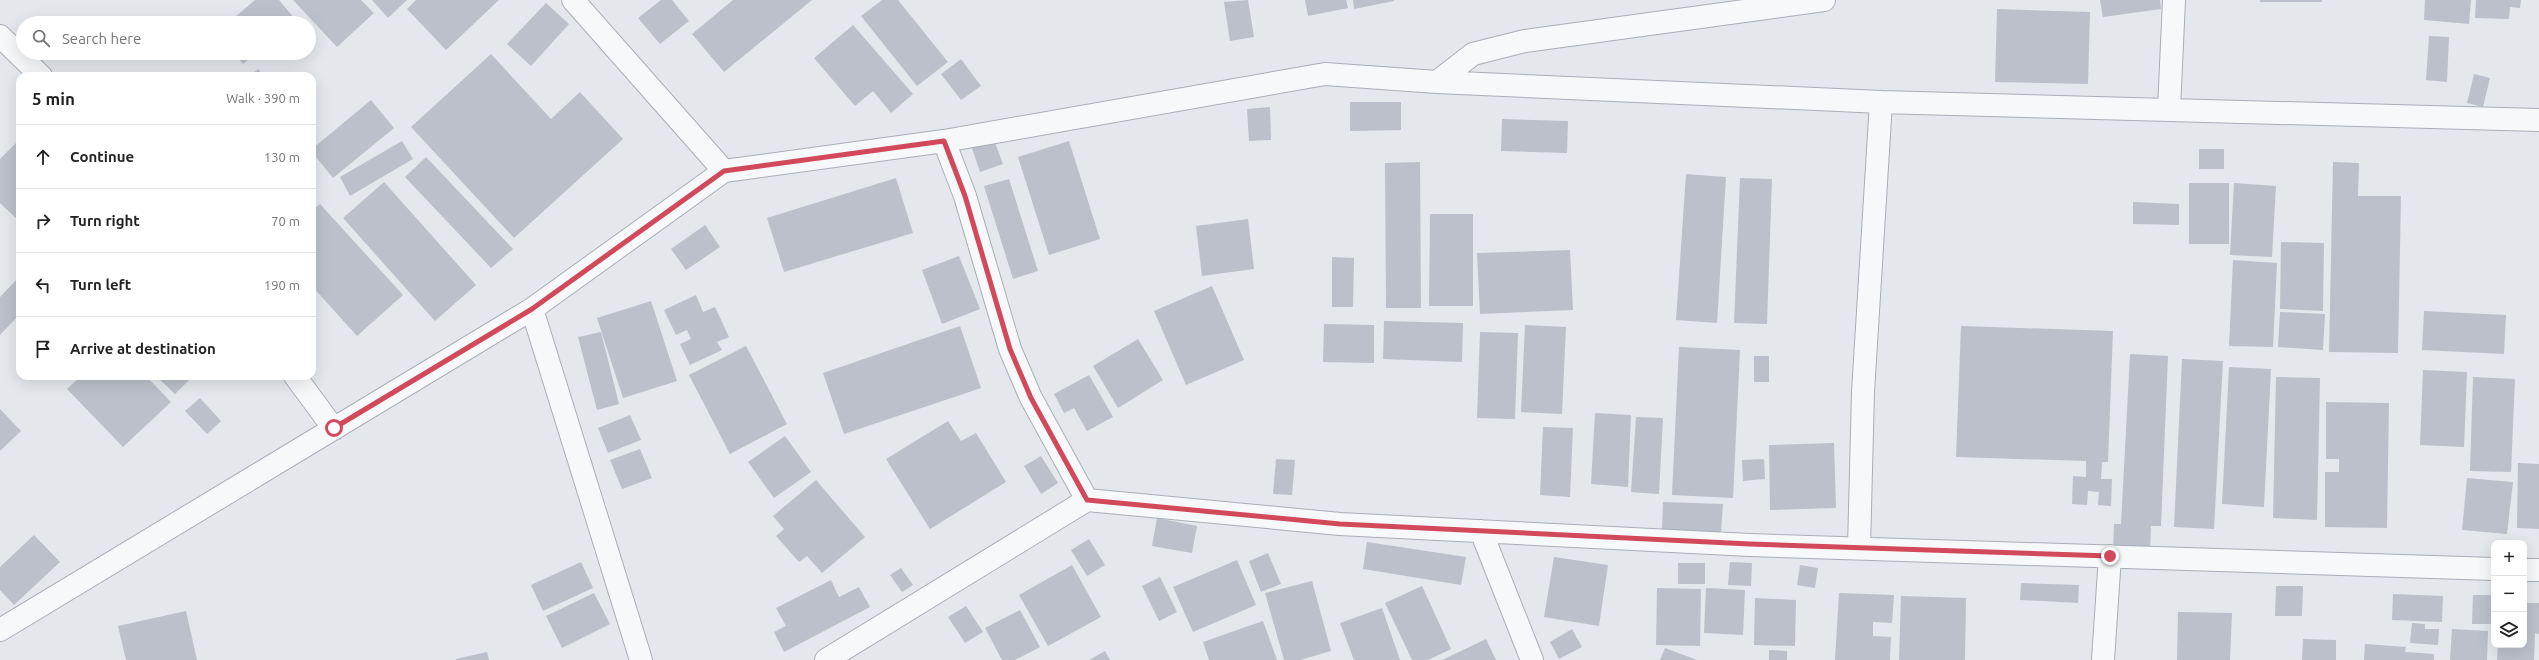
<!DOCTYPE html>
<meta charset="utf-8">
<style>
:root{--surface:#fff;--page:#f2f2f2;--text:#222;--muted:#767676;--line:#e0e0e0}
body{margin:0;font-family:Ubuntu,sans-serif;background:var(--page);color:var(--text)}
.controls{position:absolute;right:12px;bottom:12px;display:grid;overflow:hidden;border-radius:8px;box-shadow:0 4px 16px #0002}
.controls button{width:36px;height:36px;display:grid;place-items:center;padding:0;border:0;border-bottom:1px solid var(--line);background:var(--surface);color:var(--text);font:20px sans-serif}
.stop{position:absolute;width:12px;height:12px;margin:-9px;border:3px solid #d1495b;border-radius:50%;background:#fff}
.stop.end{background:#d1495b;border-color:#fff;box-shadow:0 1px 4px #0008}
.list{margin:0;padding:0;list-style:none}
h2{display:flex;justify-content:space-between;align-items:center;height:52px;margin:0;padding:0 16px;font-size:17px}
h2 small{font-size:13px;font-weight:400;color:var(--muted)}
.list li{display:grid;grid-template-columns:26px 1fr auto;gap:12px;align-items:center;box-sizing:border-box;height:64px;padding:0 16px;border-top:1px solid var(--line)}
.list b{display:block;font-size:15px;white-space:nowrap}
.list em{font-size:13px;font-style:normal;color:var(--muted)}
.icon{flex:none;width:22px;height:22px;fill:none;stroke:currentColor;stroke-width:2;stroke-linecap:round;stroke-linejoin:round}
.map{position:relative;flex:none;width:2539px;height:660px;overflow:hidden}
.search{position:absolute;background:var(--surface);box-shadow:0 4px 16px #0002;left:16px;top:16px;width:300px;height:44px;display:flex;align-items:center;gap:10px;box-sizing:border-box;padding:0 14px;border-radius:22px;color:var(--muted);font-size:15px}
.panel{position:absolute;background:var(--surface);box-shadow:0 4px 16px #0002;left:16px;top:72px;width:300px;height:308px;border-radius:12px}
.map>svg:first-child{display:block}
.building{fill:#bbc0ca}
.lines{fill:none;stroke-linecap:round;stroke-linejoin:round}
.minor-casing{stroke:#a9aeb7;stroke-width:24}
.minor{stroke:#f7f8fa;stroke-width:22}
.route{stroke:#d1495b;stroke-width:5}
</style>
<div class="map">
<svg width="2539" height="660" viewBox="0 0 2539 660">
<rect width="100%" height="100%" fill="#e4e7ec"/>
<path class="building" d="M255,0H279L295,19L291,23H228Z
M293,0H361L374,13L337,47Z
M372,0H407L388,18Z
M416,0H499L446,50L407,9Z
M661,0H672L689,21L660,44L638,18Z
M733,0H812L724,72L692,34Z
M882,0H898L948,62L917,86L861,16Z
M1248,0L1254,37L1230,41L1224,2Z
M1305,0H1346L1348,8L1308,16Z
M1353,0H1394V1L1354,9Z
M2100,0H2160L2161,9L2103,17Z
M2260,0H2322V2H2260Z
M2425,0H2471L2469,24L2424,20Z
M2476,0H2521L2520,8L2510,7L2509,19L2475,18Z
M546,3L569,24L531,66L507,44Z
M1997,9L2090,12L2088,84L1995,82Z
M853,25L913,94L891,113L873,91L855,106L814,58Z
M2429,36L2449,37L2447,82L2426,80Z
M234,53H256L243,64Z
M491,54L551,119L580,92L623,139L514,238L411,127Z
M961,59L981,86L961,100L941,74Z
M258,69L264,76H250Z
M2474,74L2490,78L2483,107L2467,103Z
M371,100L394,128L333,178L312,152V149Z
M1350,102H1401V130L1350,131Z
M1270,107L1271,140L1249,141L1247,109Z
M1502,119L1568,121L1567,153L1501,151Z
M19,140L20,141V222L0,203V159Z
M994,140L1003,164L980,172L972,148Z
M402,141L413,159L350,196L340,177Z
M1069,141L1100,239L1049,255L1018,157Z
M2199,149H2224V169H2199Z
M426,157L513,249L491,268L405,177Z
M1420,162L1421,308H1386L1385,163Z
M2333,162L2359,163L2358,196H2401L2398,353L2329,352Z
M1686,174L1726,177L1717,323L1676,320Z
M896,178L913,233L784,272L767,218Z
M1740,178L1772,179L1767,324L1734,323Z
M1009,179L1038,271L1013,279L984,186Z
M384,182L476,285L435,321L343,218Z
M2189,183H2229V244H2189Z
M2234,183L2276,186L2272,257L2230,255Z
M2133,202L2179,204V225L2133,224Z
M320,204L403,295L357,336L312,286V211Z
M1430,214H1473V306H1429Z
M1248,219L1254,269L1202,276L1196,226Z
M705,225L720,247L686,270L671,249Z
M2281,242L2324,243L2323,311L2280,309Z
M1570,250L1573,310L1480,314L1477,253Z
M959,256L980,309L942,324L922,270Z
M1332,257L1354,258L1353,307H1332Z
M2233,260L2277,263L2273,347L2229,346Z
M20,276V314L0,335V297Z
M1212,286L1244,360L1186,385L1154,311Z
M696,295L703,312L715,307L729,337L717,342L722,350L690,365L680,344L691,339L687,330L676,335L664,310Z
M651,301L677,381L623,398L597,318Z
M2424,311L2506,315L2504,354L2422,350Z
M2280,312L2325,314L2323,350L2278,347Z
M1384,321L1463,323L1462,362L1383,359Z
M1324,324L1374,325V363L1323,362Z
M1525,325L1566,327L1562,414L1521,412Z
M960,326L981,388L844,434L823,373Z
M1961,326L2113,331L2108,462H2102L2101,479H2112L2111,506L2098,505L2099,492L2088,491L2087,505L2072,504L2073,476L2086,477V461L1956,457Z
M601,332L619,404L597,410L578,337Z
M1480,332L1518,333L1515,419L1477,418Z
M1138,339L1163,380L1118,408L1093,366Z
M746,346L787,424L730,454L689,375Z
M1679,347L1740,350L1733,498L1672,495Z
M2130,354L2168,356L2161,526H2151L2150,553L2113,552L2114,524H2121Z
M1754,356H1769V382H1754Z
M2182,359L2223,361L2214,529L2174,527Z
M2229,367L2271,369L2264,507L2222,504Z
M2423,370L2467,372L2464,447L2420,445Z
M1089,375L1113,417L1087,431L1074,408L1064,413L1054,394Z
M81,376H146L171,402L123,447L67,389Z
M156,376H193L175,394Z
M2276,377L2320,378L2317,520L2273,518Z
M2473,377L2515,379L2511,472L2470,471Z
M200,398L221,421L207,434L185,411Z
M2326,402L2389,403L2387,528L2325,527V472H2339V459H2326Z
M0,409L21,431L0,451Z
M1595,413L1631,415L1628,487L1591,484Z
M630,415L641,440L608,453L598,428Z
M1636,417L1663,418L1659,494L1631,492Z
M948,421L961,441L976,433L1006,482L930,529L886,459Z
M1543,427L1573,428L1570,497L1540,495Z
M785,436L811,472L774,498L748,462Z
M1834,443L1836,508L1770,510L1769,445Z
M640,449L652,478L622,489L610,460Z
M1041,456L1058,483L1041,494L1024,466Z
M1276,459L1295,460L1292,495L1273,494Z
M1764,459L1765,479L1743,481L1742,460Z
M2518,463L2539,464V529L2517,528Z
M2467,478L2513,482L2507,534L2462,530Z
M816,480L865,537L822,573L807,556L799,562L776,536L784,529L773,516Z
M1663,502L1723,504L1721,533L1662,531Z
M1157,518L1197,526L1192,553L1152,546Z
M34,535L60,562L14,605L0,590V567Z
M1089,539L1105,565L1087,576L1071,550Z
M1367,542L1466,557L1461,585L1363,569Z
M1268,553L1281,584L1261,592L1249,561Z
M1554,557L1608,565L1599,626L1544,617Z
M1237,560L1256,605L1193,632L1173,587Z
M581,562L593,588L543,611L531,585Z
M1730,562L1752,563L1751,586L1728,585Z
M1678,563H1705V584H1678Z
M1072,565L1101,617L1048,646L1019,595Z
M1800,565L1818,568L1815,588L1797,585Z
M901,568L913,585L902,592L890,575Z
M1160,577L1177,612L1159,621L1142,586Z
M831,580L839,597L859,587L870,607L784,652L774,632L786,626L776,608Z
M1312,581L1331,651L1300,660H1284L1265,593Z
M2021,583L2079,585L2078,603L2020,600Z
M1422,586L1451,649L1428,660H1412L1385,603Z
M2276,586H2303L2302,616H2275Z
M1657,588L1701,589L1700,646L1656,645Z
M1706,588L1745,590L1743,635L1704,633Z
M594,593L610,624L562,648L546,616Z
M1839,593L1894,595L1892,623L1873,622V636L1891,637L1890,660H1835Z
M2393,594L2443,596L2442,622L2392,620Z
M2473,595H2493V624H2472Z
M1901,596L1966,598L1965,660H1899Z
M1755,598L1796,600L1795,646L1754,645Z
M2524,603H2539V634L2535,633L2534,660H2497L2498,645H2524Z
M966,606L983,632L965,643L948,617Z
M1382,608L1400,660H1354L1340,623Z
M1020,610L1040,647L1015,660H1002L985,628Z
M186,611L197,660H126L118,626Z
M2178,612L2232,613L2230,660H2177Z
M1263,621L1277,660H1209L1203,642Z
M2412,623L2425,624V629H2439L2438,645L2410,643Z
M1572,629L1582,647L1559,659L1550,642Z
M2452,629L2488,631L2487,660H2450Z
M1486,639L1496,660H1442Z
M2303,639L2336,640V660H2302Z
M2365,644L2406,647L2405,652L2434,654V660H2364Z
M1665,648L1697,660H1660Z
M1769,650L1787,651V660H1769Z
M1105,651L1110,660H1089Z
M487,652L489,660H456V659Z"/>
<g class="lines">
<g class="minor-casing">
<path id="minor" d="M573,0L724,171
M0,36L41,76
M1437,82L1473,54L1525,41L1824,0
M2169,109L2174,0
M944,141L965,196L1010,349L1031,398L1087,500
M532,309L641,660
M295,376L334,429
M1481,531L1532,660
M1859,548L1863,392L1881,102
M2524,570H2539
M0,630L532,309L724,171L944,141L1325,74L1437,82L1881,102L2539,120
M826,660L1087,500L1340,524L1750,545L2494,569
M2103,660L2110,556"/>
</g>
<use href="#minor" class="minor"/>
</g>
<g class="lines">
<path class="route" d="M334,428L532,309L724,171L944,141L965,196L1010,349L1031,398L1087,500L1340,524L1750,544L2110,556"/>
</g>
</svg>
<div class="controls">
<button>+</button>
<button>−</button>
<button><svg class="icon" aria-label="layers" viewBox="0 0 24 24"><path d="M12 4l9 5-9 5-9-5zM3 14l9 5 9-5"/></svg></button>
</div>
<div class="stop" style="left:334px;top:428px"></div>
<div class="stop end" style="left:2110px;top:556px"></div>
<div class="search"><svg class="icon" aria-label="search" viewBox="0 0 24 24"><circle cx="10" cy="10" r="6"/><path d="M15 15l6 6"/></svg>Search here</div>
<section class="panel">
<h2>5 min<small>Walk · 390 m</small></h2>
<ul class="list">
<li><svg class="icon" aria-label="ahead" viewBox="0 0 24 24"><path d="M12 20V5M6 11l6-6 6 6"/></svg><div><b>Continue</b></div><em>130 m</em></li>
<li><svg class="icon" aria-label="right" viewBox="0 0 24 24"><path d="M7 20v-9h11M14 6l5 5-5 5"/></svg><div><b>Turn right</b></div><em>70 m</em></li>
<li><svg class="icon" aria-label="left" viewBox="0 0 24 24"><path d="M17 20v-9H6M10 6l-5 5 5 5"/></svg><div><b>Turn left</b></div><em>190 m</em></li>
<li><svg class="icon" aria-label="arrive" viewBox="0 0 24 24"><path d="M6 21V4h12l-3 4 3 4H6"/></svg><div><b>Arrive at destination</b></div></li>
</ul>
</section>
</div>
